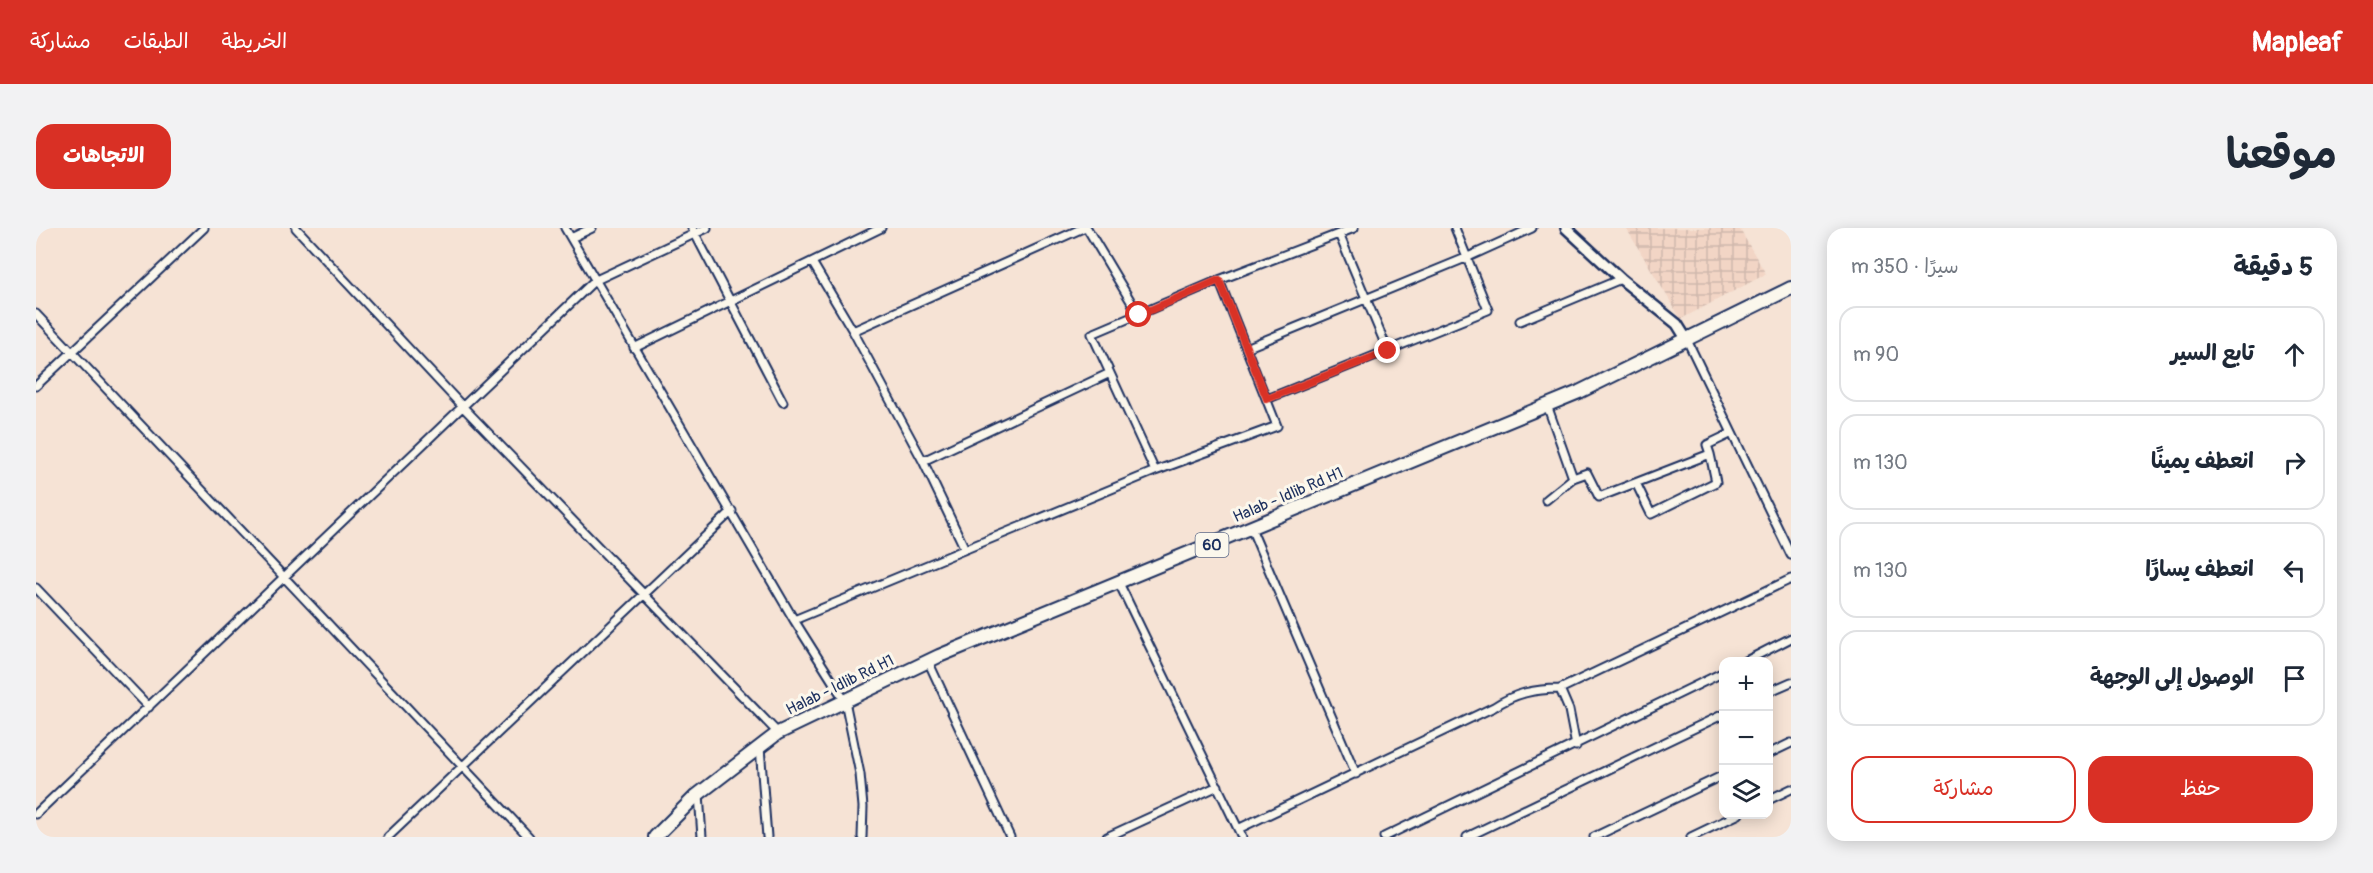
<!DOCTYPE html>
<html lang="ar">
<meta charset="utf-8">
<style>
:root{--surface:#fff;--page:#f2f2f3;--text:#1f2937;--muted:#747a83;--line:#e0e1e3;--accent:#d93025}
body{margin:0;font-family:Pangolin,"Playpen Sans Arabic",sans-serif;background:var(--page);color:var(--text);direction:rtl}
.controls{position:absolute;right:18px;bottom:18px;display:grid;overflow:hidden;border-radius:12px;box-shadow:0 3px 15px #0003}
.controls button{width:54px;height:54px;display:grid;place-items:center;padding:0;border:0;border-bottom:2px solid var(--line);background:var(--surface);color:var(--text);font:30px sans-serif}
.stop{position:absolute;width:18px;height:18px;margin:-14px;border:4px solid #d93025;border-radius:50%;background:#fff}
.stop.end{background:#d93025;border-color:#fff;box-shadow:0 2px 6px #0008}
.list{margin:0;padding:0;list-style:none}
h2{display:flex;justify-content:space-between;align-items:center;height:78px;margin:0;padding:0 24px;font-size:26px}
h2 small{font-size:20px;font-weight:400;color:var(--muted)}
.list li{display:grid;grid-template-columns:39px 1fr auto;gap:18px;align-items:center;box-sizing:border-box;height:96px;margin:0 12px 12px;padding:0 12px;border:2px solid var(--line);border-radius:18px}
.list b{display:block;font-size:22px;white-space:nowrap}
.list em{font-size:20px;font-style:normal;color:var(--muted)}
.actions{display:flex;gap:12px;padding:18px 24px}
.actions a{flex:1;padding:14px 0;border:2px solid var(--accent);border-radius:18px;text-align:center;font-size:21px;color:var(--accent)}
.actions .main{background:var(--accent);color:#fff}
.icon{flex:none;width:33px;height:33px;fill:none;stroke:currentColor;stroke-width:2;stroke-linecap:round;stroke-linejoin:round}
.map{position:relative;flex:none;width:1755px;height:609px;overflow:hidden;direction:ltr;border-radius:18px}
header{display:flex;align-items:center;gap:36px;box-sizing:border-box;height:84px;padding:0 30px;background:var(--accent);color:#fff}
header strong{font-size:28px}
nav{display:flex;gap:33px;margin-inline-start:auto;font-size:21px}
.intro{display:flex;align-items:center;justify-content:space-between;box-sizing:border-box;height:144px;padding:0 36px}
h1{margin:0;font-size:42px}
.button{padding:15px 27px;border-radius:18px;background:var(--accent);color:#fff;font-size:21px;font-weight:700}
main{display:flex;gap:36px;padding:0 36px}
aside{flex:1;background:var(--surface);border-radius:18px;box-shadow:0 3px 15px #0003}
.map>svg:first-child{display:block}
.industrial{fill:url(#industrial-grid)}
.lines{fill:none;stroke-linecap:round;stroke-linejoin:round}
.minor-casing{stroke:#1b2f5e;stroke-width:11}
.tertiary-casing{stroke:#1b2f5e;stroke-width:14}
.trunk-casing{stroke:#1b2f5e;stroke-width:16}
.minor{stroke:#fbf7ec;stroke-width:7}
.tertiary{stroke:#fbf7ec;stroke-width:9}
.trunk{stroke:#fbf7ec;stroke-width:12}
.route{stroke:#d93025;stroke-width:8}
.labels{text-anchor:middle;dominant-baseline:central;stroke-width:6;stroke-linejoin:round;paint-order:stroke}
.shield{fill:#fbf7ec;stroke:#5e6b89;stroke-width:1.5}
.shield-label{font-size:15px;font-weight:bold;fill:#1b2f5e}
.street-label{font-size:16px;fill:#1b2f5e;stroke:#fbf7ec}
</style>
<header>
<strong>Mapleaf</strong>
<nav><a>الخريطة</a><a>الطبقات</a><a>مشاركة</a></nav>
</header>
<div class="intro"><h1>موقعنا</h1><a class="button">الاتجاهات</a></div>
<main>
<aside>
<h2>5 دقيقة<small>سيرًا · 350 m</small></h2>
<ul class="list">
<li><svg class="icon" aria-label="ahead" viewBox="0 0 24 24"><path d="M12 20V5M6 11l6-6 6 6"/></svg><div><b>تابع السير</b></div><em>90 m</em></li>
<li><svg class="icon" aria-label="right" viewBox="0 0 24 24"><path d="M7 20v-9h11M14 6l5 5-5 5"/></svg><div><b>انعطف يمينًا</b></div><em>130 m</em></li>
<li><svg class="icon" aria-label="left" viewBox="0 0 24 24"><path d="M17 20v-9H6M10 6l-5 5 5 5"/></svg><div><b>انعطف يسارًا</b></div><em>130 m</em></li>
<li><svg class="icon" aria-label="arrive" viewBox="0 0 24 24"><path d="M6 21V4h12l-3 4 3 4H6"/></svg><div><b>الوصول إلى الوجهة</b></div></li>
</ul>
<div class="actions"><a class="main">حفظ</a><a>مشاركة</a></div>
</aside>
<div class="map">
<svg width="1755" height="609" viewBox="0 0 1755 609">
<defs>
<pattern id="industrial-grid" width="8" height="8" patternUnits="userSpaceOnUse" patternTransform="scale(1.5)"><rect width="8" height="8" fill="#f2d5c5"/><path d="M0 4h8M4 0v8" fill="none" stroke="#cfb7ac"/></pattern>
</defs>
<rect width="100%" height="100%" fill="#f6e3d5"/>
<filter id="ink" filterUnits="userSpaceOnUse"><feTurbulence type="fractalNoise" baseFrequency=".0167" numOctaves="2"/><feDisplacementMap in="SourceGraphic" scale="12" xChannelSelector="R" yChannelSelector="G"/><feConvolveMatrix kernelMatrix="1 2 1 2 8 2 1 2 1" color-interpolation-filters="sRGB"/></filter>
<g filter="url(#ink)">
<path class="industrial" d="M1590,0H1703L1730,46L1645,91Z"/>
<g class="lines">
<g class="minor-casing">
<path id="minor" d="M260,0L427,179L742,505
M529,0L758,392L809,473L824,546L827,579L826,609
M656,0L747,174
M1051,0L1103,87
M1303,6L1352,123
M535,10L556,0
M776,34L817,103
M0,86L493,609
M1484,93L1585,51
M1651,112L1755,327
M598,120L845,0
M1210,120L1432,29L1496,0
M0,158L168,0
M1231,171L1452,82L1419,0
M1511,177L1537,250
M887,233L1074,145
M1119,243L1056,106L1183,52L1318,0
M1600,255L1615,286L1680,254L1674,226
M1510,272L1537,250L1551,245L1563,269L1674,226L1671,217L1696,205
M1215,300L1320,546
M929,321L887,233L817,103L1047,0
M1083,355L1206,609
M0,360L113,479
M758,392L1119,243L1241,198L1183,52
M892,433L974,609
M1708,434L1755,410
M1524,461L1533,482L1540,518
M1732,464L1755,454
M724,519L731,609
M1732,526L1755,515
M663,566L666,609
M1732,572L1755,561
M0,586L558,53L671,0
M1202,601L1458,479C1479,465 1499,461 1524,461L1755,351
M352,609L696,283
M1071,609L1182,558
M1348,609L1688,444
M1431,609L1688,486
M1558,609L1688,547
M1655,609L1703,586"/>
</g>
<g class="tertiary-casing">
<path id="tertiary" d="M1530,0L1585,51L1641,96L1651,112"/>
</g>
<g class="trunk-casing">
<path id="trunk" d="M619,609L660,568L742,505L903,428L1543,164L1755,60"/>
</g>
<use href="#minor" class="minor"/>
<use href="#tertiary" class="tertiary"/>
<use href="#trunk" class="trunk"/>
</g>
</g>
<g class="lines" filter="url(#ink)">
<path class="route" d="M1103,87L1183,52L1231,171L1352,123"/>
</g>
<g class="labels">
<rect class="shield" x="1159.5" y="305" width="33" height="24" rx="4.5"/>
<g class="shield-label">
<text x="1176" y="317">60</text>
</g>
<g class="street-label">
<text transform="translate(1252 267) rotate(-23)">Halab - Idlib Rd H1</text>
<text transform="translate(804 457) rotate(-26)">Halab - Idlib Rd H1</text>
</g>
</g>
</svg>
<div class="controls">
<button>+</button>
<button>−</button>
<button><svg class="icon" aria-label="layers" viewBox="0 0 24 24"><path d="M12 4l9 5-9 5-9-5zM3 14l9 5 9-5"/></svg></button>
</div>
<div class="stop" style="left:1103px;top:87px"></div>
<div class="stop end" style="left:1352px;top:123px"></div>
</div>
</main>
